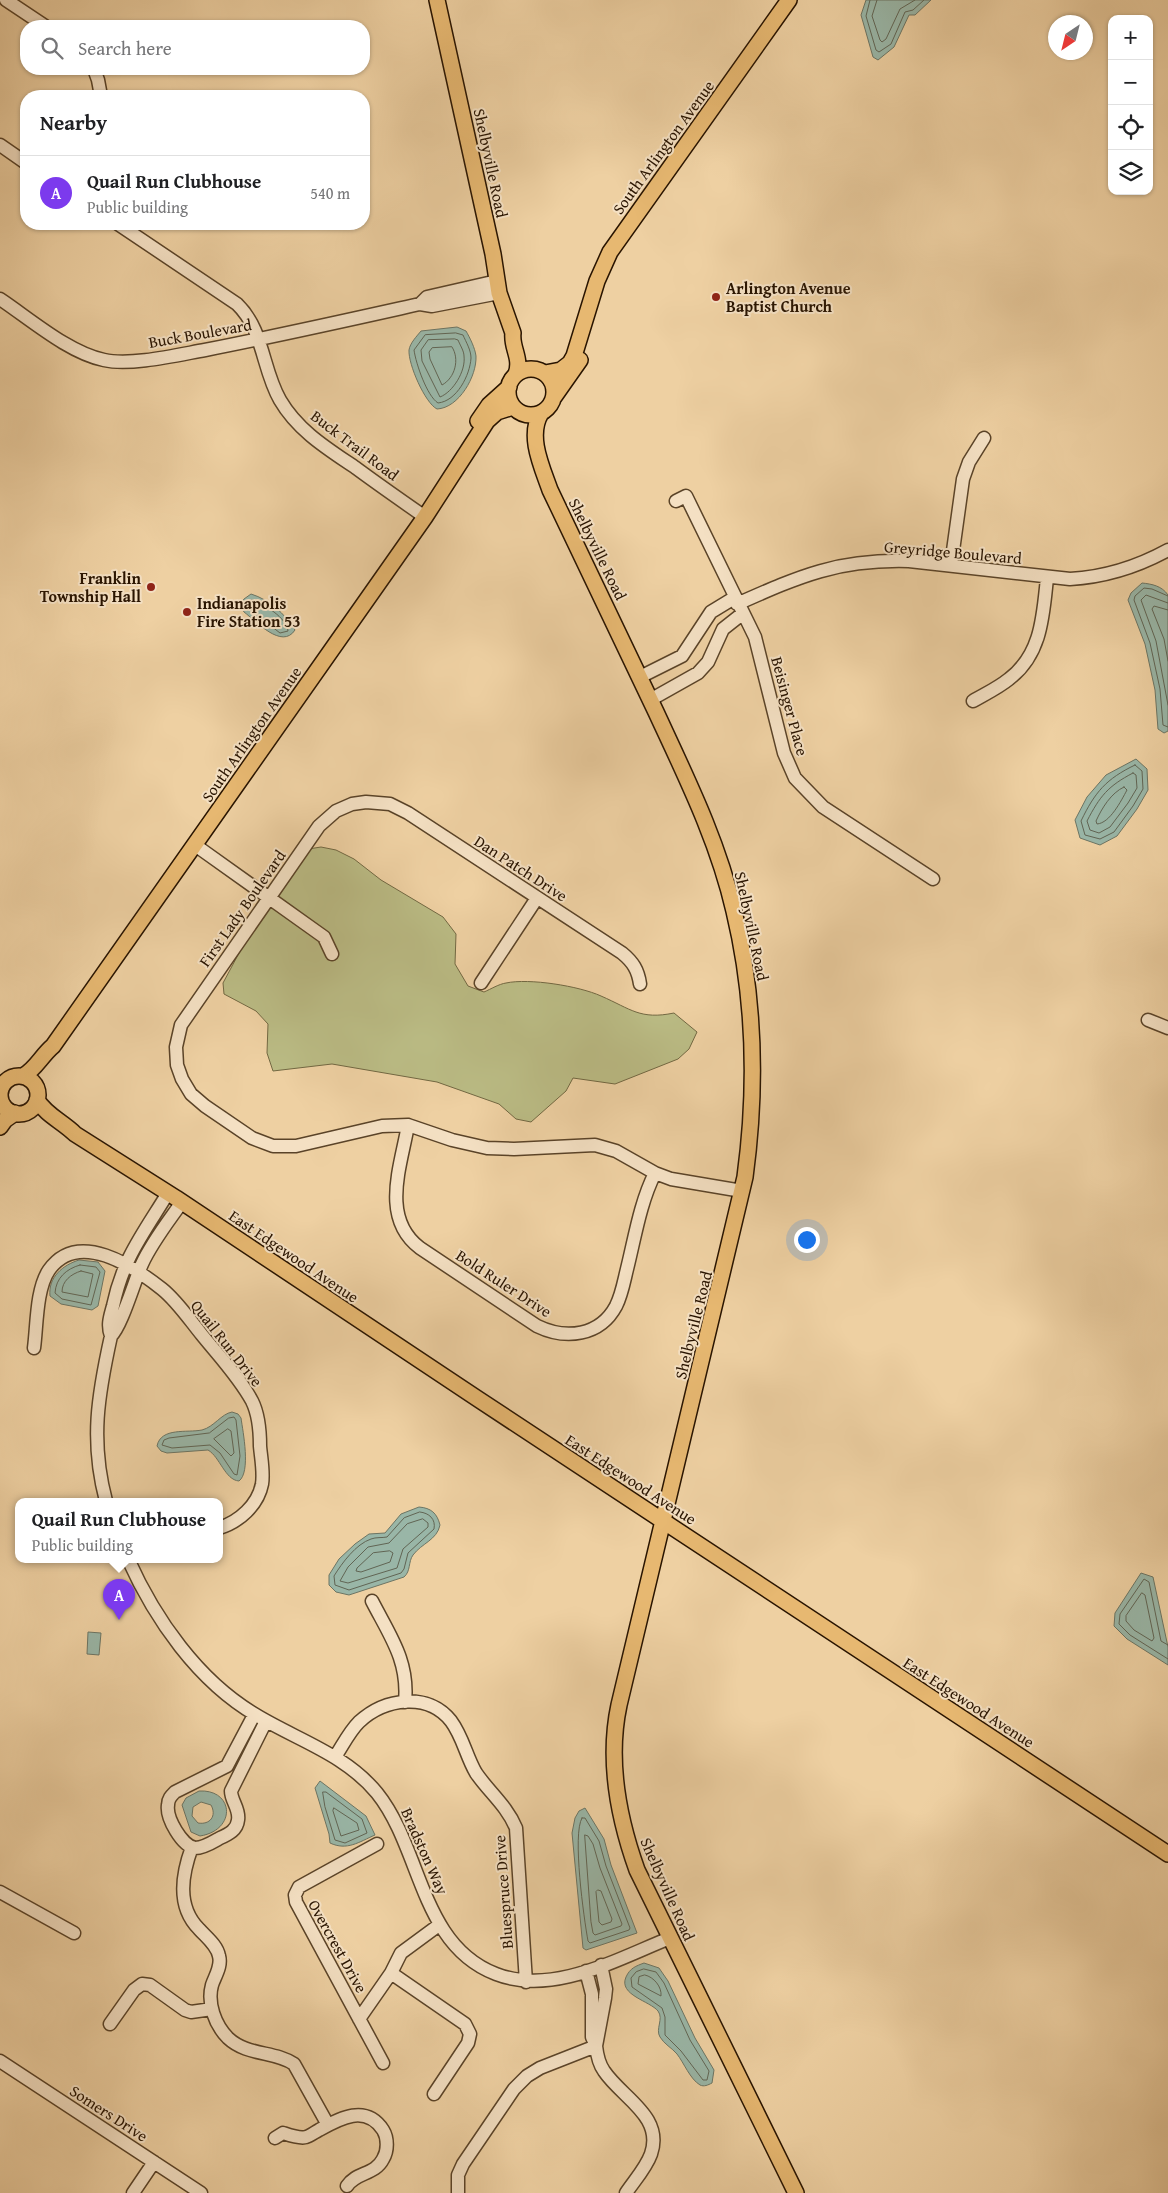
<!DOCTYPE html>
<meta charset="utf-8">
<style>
:root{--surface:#fff;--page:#f2f2f2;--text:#202124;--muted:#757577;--line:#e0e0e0;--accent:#7c3aed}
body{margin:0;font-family:"Gentium Book Plus",serif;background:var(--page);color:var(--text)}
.controls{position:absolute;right:15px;top:15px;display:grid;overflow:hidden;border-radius:10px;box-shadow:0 1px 4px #0004}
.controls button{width:45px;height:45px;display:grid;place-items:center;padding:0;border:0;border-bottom:1px solid var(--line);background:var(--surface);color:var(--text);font:25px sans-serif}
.compass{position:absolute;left:1048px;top:15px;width:45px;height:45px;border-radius:50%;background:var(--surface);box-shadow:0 1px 4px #0004;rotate:215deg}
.you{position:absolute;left:806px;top:1239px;width:18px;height:18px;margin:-12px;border:4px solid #fff;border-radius:50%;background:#1a73e8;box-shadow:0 0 0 8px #1a73e833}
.badge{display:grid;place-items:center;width:32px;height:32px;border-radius:50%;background:var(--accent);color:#fff;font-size:16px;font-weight:700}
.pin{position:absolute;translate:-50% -41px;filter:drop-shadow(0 1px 2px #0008)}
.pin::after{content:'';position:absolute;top:26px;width:18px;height:15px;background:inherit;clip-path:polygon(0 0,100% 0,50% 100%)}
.popup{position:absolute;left:15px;top:1498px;width:208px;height:65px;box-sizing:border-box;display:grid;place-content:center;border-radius:10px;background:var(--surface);filter:drop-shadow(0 1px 4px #0005);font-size:16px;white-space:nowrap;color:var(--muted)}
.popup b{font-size:19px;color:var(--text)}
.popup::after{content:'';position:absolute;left:50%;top:100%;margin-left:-10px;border:10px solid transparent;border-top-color:var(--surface)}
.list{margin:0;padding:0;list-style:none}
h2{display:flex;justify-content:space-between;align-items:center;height:65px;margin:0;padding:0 20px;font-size:21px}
h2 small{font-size:16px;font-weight:400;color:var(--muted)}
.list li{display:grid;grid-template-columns:32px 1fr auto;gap:15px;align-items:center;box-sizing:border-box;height:75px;padding:0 20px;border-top:1px solid var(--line)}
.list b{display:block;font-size:19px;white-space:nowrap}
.list p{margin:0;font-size:16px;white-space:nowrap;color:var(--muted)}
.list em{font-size:16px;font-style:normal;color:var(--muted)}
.icon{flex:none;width:28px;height:28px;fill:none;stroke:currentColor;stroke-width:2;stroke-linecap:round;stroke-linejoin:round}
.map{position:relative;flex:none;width:1168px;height:2193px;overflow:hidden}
.search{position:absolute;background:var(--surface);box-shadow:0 1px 4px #0004;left:20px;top:20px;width:350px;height:55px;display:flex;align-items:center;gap:12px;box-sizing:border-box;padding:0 18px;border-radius:20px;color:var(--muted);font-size:19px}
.panel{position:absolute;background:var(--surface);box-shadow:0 1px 4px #0004;left:20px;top:90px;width:350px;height:140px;border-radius:20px}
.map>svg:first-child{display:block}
.green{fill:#babb84;stroke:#726842}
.water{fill:#99b6a7;stroke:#6c7564;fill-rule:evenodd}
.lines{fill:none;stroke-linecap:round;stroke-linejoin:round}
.shore{stroke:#616554;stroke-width:1}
.minor-casing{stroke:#5a4328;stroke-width:15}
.major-casing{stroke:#291400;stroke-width:18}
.minor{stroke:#f4e0c3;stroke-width:12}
.major{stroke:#e7b871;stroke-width:15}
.poi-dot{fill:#8f2418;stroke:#f4e0c3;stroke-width:2}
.labels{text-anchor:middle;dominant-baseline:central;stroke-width:4;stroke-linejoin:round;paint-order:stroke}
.street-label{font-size:16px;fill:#291400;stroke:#f4e0c3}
.poi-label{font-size:16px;font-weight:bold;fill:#291400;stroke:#f4e0c3;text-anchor:start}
</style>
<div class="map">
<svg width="1168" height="2193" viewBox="0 0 1168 2193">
<rect width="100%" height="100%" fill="#eed0a2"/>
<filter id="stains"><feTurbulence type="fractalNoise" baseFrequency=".004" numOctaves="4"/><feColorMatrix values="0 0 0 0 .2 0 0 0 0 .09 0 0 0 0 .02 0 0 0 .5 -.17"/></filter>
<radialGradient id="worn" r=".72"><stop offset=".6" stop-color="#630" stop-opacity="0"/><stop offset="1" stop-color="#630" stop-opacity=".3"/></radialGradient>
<path class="green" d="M321,847L336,850L354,859L381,880L443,917L456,934L455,964L468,986L484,992C491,989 499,984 506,983C529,978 579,986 601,996C631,1009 640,1020 674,1013L697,1032L689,1049L678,1059L615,1084L573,1078L566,1091L531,1122L516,1119L499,1104L437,1082L332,1064L273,1071L267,1053L268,1024L256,1011L224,994L223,983L269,897L302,850Z"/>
<path class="water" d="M866,0H931L915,15H909L894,47L878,60L873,57L861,15Z
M457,327L466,331C470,338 475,348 476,356C477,376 459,408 437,409C425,403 408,364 409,350C410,343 417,336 421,331Z
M1142,583C1152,584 1162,586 1168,595V731L1164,733L1158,729L1155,690L1145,644L1128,600L1131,593Z
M251,594C270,600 284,613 295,630C282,650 256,621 244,612L240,605L244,599Z
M1136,759L1147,769L1148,790L1137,809L1117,836L1100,845L1080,838L1075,820L1087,797L1106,775Z
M79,1260L98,1262L105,1271L98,1306L92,1310L61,1304L50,1296C48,1277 63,1265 79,1260Z
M232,1412L238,1414L241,1418C243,1432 251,1472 239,1481C225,1480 220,1457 208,1450L167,1453L161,1451L157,1446C161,1427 187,1433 202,1430C214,1427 221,1414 232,1412Z
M419,1507C431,1508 437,1513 440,1525C437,1540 422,1543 413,1555C408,1562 411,1571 404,1577L349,1595L336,1592L329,1585V1575L339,1559L355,1544L369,1534L385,1533L401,1514Z
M1141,1573L1153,1577L1168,1647V1665L1127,1639L1114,1626L1115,1613Z
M88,1632L101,1633L99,1655L87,1654Z
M320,1781L366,1816L375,1835C359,1842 347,1851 330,1843L329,1834L315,1788Z
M199,1791C234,1789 237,1830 200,1836L191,1832L182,1805L186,1798ZM201,1802L211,1805C217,1816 210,1825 198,1823L192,1816L193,1807Z
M585,1808L604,1839L611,1865L637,1933L586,1950L583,1948L572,1833L575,1818L579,1811Z
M644,1963L659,1968L668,1981L695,2038L714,2070L712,2083C708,2085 704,2087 700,2085C690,2079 684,2063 677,2054C672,2048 664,2044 660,2037C655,2029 664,2019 658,2011C650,2001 618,1995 626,1977C630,1968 636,1966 644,1963Z"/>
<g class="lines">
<path class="shore" d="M870,0L866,16L876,50L879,52L891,44L905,12L913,10L924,0
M877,0L872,16L880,40L882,42L886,39L900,9L915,0
M456,333L463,335C466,342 471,350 471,358C470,375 457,401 438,403C427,396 416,364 414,350L425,335Z
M455,339L458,340C460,345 464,351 464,356C466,371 453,392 440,397L422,361L421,350L428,340Z
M452,347C460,359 455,378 442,385L430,359L429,352L432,348Z
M1168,596L1152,589L1144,588L1135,596L1134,600L1150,643L1160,689L1163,725L1168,727
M252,600C264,604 287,618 288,631L280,633L248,608L247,604Z
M1168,603L1146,595L1141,600L1156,641L1168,705
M1168,610L1154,606L1152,609L1164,639L1168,661
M1135,765L1142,771L1143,789L1133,806L1114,832L1100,839L1085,835L1081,821C1095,792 1106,779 1135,765Z
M1133,773L1136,775L1137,788L1128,803L1110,827L1099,833L1090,830L1087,821C1100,796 1108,786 1133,773Z
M1124,787L1127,790C1121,801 1110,823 1097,824L1096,821C1102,808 1111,793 1124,787Z
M80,1265L96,1267L100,1272L91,1305L62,1299L55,1293C56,1278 66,1269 80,1265Z
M81,1271L93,1274L88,1297L62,1292C62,1281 71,1274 81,1271Z
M229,1418L234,1417L236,1420L240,1456L237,1475L234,1474L220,1453L210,1445L172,1448L162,1445L164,1440L169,1438L209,1433Z
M228,1429L231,1431L234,1453L231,1456L214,1439Z
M420,1512C429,1513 436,1519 434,1529L408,1553L404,1569L401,1573L349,1590L335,1585L334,1576C342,1563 356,1544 371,1539C376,1537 382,1538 387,1537L404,1518Z
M423,1519L428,1523V1527L403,1549L397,1568L348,1583L340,1581L348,1567L368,1547L389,1543L407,1524Z
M390,1551L393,1553L390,1562L361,1572L356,1571L357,1568L373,1553Z
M1142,1593L1145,1595L1154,1638L1152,1641L1134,1630L1126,1621V1616Z
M1168,1645L1161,1641L1149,1582L1144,1579L1120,1614L1119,1624L1130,1635L1168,1659
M323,1792H326L362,1819L367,1833L345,1843L335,1840L325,1807Z
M334,1808L357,1823L359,1830L341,1836L333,1811Z
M582,1818H585L599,1841L606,1866L630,1928L629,1930L590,1943L588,1941C584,1919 572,1834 582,1818Z
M585,1835L588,1836L593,1844L600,1868L622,1924L621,1926L595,1935L593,1933L591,1922Z
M598,1890L601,1891L612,1919L611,1922L602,1925L599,1922L596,1892Z
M644,1969L656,1972L664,1983L690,2040L709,2071L707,2080H703L681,2051L665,2035V2017L662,2008L632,1987L631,1978L636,1972Z
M645,1975C654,1977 662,1987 661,1996L638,1984L639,1977Z"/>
<g class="minor-casing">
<path id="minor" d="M6,0L45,26
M94,69L98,80L101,96
M0,145L26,163
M118,224L237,304C264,330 262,369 280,400C298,431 328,449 356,468C379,485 402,501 425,517
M497,281L427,297L420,304L432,306L499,293
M0,299C30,319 69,353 104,360C131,366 177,355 205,350C277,336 348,320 420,304
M676,501L686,496L755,637L784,753L795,778L823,807L933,879
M951,565L963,479L969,462L984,438
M737,604C800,576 838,559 909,561L1070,579C1106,577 1137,567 1168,550
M640,677L682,656L711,612L734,598
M650,700L698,673L708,662L723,629L742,614
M973,701C985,694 998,688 1009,679C1042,654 1043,615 1047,578
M195,845L324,937L332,954
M481,983L537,898
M640,984C638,970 633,962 622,953L408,813L390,804L366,802L352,804L336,811L319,826L181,1025L176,1047L177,1065L182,1079L191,1094L205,1106L252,1138L273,1146H296L382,1126L408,1125L452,1140L487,1148L514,1149L595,1145L616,1151L655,1173L671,1179L742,1191
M1148,1020L1168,1028
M408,1125C401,1166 380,1218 420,1248L537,1326C566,1340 600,1336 616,1306C622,1294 624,1281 627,1269C635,1237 640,1203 655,1173
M111,1336C107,1325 110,1317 113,1306C123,1258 143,1234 168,1193
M34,1348C37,1326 36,1289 49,1270C78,1229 133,1266 162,1289C177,1301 189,1319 202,1335C219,1356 239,1377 252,1401C259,1415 260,1431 260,1446C261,1458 264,1472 262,1484C258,1505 239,1522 219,1528
M106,1501C90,1441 98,1395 111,1336C122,1325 134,1282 142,1264C152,1242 168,1222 182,1202
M128,1559C155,1619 198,1681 256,1715C297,1740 345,1754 377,1793C422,1849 420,1945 496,1974C553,1996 617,1959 670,1938
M372,1601C390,1636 409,1661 405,1702
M254,1715L227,1766L175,1792C171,1796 168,1799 168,1805C166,1818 182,1846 195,1848C204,1848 213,1842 220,1838C229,1834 237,1830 238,1820C240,1809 231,1801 231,1791L266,1721
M335,1757C343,1745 349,1732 359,1722C385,1698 428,1692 451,1721C463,1737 466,1756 476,1773C489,1792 507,1806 516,1828L526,1982
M377,1844L299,1887L295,1895L296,1902L383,2063
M192,1847C182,1874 176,1906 199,1929C206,1937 217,1945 219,1956C222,1966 215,1976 212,1985C207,2003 215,2025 228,2038C247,2056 275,2051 294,2064L328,2125
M0,1892L74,1933
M586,1971L592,1994V2037L596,2046L605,1998L606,1989L601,1965
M391,1973L465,2024L470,2034L468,2043L434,2094
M359,2019L391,1973L401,1953L439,1925
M110,2024L134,1990L142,1984L150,1985L185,2010L191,2012L212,2009
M0,2061L201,2193
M275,2138L283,2133C289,2135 300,2139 306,2137C310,2136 315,2132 319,2130C340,2118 366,2104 383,2130C388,2138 388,2151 383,2159C375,2175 356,2172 347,2186
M133,2193L154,2162
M458,2193V2175L463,2164L514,2089L527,2076L540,2068L596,2046C597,2055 599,2064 604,2071C622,2098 664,2116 651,2154C646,2168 634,2181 626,2193"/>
</g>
<g class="major-casing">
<path id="major" d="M437,0L493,254L499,293L513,333C511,348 522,358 516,374
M508 392a23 23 0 1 1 46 0a23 23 0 1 1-46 0Z
M545,373L561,370L570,363L574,356L597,281L610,252L789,0
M554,397L580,360
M541,413C527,436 542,467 550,490C586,564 621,638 656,712C686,777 718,841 734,911C755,999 757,1088 745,1177L619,1705C607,1761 618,1817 637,1870L796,2193
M478,421L489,405L509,387
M23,1076C36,1069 41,1056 53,1046L425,517L487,421L497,412L513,407
M0 1095a19 19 0 1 1 38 0a19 19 0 1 1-38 0Z
M37,1100C46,1115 63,1122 75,1134L176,1198L478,1399L1168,1854
M0,1127L5,1120L15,1113"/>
</g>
<use href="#minor" class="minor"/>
<use href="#major" class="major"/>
</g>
<g class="poi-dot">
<circle cx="716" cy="297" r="5"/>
<circle cx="151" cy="587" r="5"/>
<circle cx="187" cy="612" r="5"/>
</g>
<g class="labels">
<g class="street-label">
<text transform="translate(663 147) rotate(-54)">South Arlington Avenue</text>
<text transform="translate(491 163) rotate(78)">Shelbyville Road</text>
<text transform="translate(200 333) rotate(-10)">Buck Boulevard</text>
<text transform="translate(355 445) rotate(37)">Buck Trail Road</text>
<text transform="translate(598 549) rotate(64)">Shelbyville Road</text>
<text transform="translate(953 552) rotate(5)">Greyridge Boulevard</text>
<text transform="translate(790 706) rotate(75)">Beisinger Place</text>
<text transform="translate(251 734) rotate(-55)">South Arlington Avenue</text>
<text transform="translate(521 868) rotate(33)">Dan Patch Drive</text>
<text transform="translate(242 908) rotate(-55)">First Lady Boulevard</text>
<text transform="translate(752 926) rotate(78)">Shelbyville Road</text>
<text transform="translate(294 1256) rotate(34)">East Edgewood Avenue</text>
<text transform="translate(504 1283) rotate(33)">Bold Ruler Drive</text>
<text transform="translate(693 1325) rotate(-76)">Shelbyville Road</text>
<text transform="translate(227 1343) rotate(52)">Quail Run Drive</text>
<text transform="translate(631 1479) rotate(33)">East Edgewood Avenue</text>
<text transform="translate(969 1702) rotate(33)">East Edgewood Avenue</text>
<text transform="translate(425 1851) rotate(66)">Bradston Way</text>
<text transform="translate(668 1889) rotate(66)">Shelbyville Road</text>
<text transform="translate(503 1892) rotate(-94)">Bluespruce Drive</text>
<text transform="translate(338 1946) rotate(61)">Overcrest Drive</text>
<text transform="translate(109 2113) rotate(33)">Somers Drive</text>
</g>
<g class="poi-label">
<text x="726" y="288">Arlington Avenue<tspan x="726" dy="18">Baptist Church</tspan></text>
<text x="141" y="578" text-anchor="end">Franklin<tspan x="141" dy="18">Township Hall</tspan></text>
<text x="197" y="603">Indianapolis<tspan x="197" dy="18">Fire Station 53</tspan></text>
</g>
</g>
<rect width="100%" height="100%" filter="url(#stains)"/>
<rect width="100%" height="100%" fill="url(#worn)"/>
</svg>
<div class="controls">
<button>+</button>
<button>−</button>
<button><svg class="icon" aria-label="locate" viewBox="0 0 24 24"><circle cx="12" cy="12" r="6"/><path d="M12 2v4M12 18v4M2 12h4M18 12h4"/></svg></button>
<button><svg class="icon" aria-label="layers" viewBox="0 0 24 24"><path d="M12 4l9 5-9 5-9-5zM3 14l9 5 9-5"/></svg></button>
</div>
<svg class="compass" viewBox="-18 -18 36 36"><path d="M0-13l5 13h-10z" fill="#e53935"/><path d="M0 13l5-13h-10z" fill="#757577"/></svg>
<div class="you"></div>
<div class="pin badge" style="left:119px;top:1620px">A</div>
<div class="popup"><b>Quail Run Clubhouse</b>Public building</div>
<div class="search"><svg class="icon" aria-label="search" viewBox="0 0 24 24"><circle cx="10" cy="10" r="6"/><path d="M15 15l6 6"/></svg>Search here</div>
<section class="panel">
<h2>Nearby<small></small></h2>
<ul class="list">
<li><span class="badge">A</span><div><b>Quail Run Clubhouse</b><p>Public building</p></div><em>540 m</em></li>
</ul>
</section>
</div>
